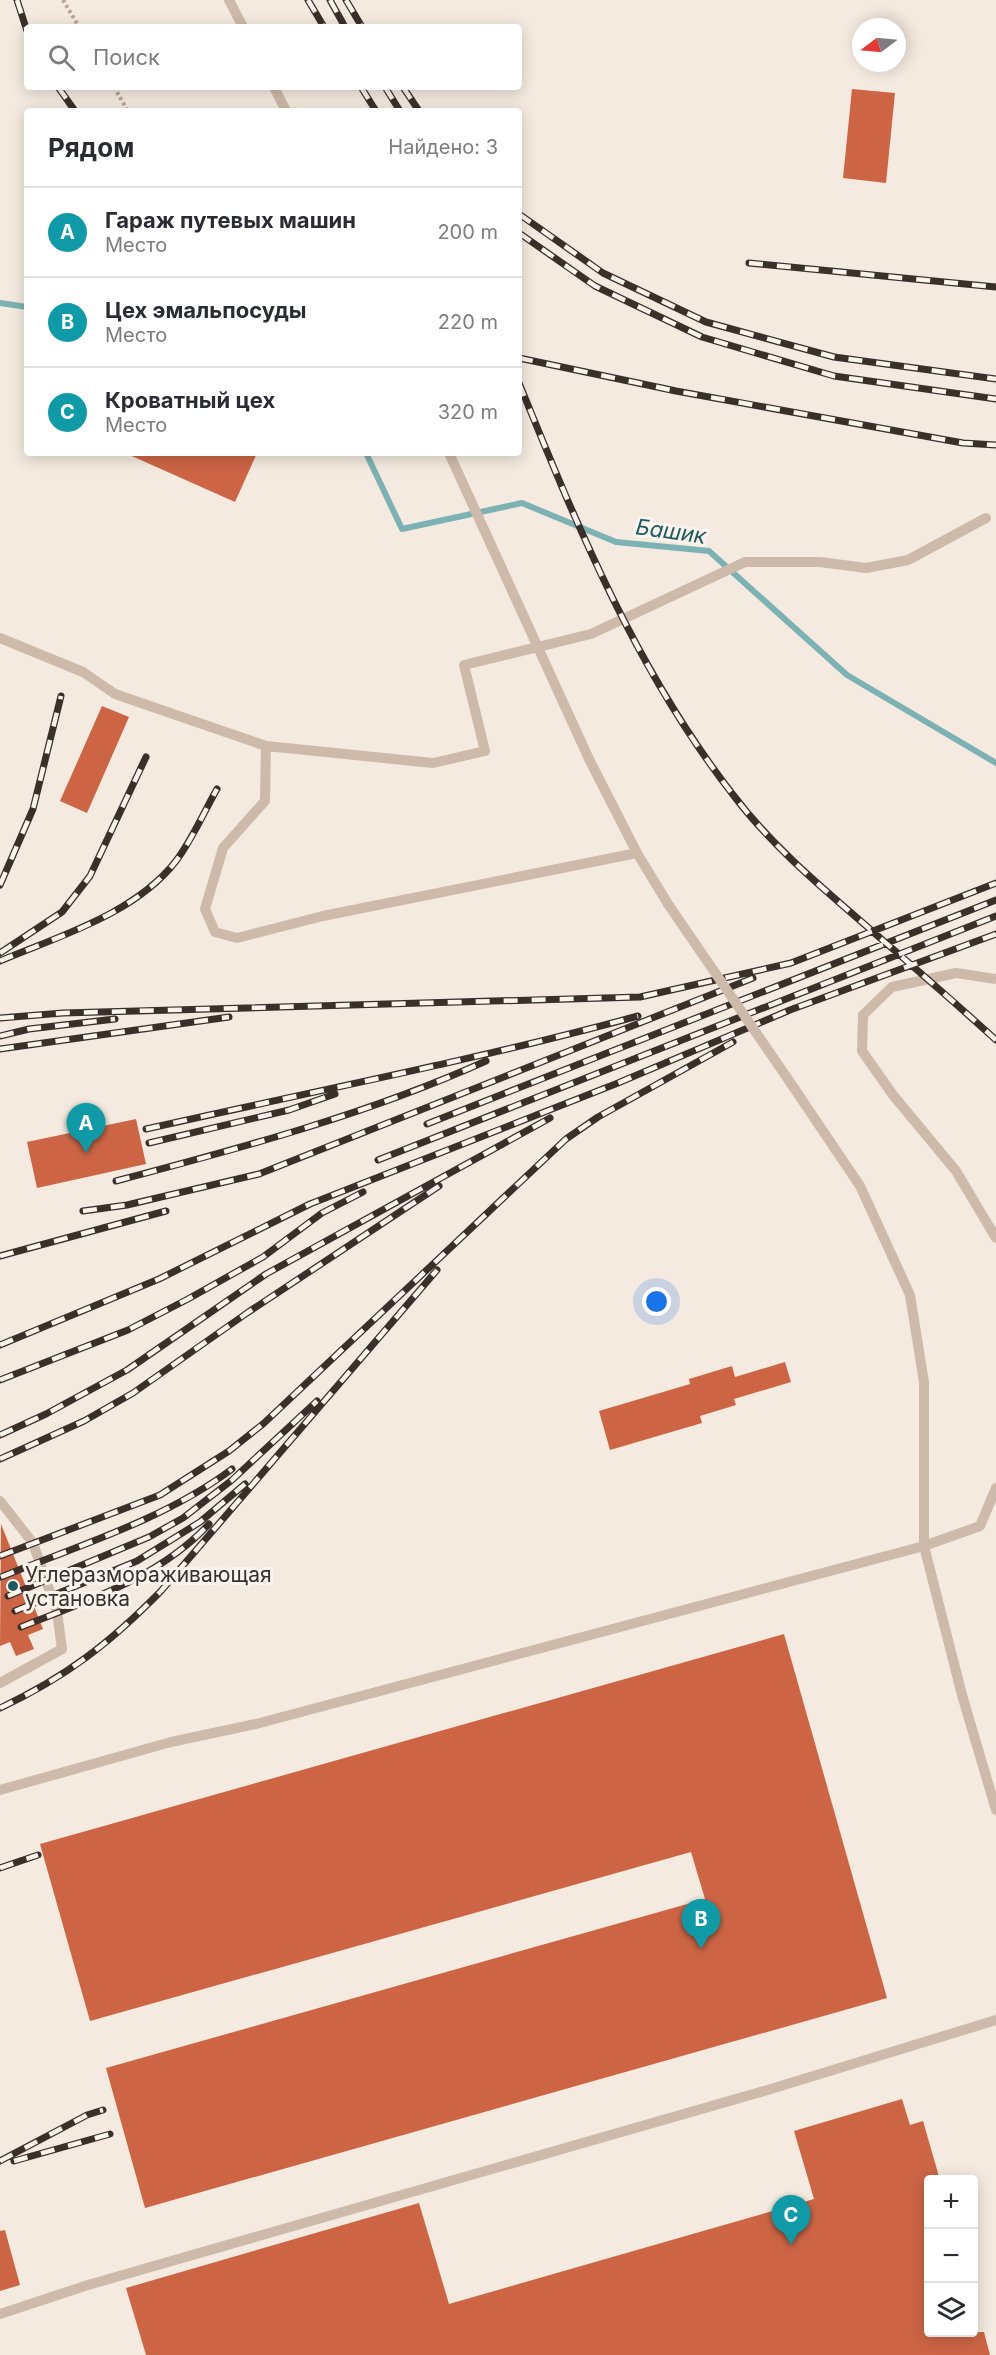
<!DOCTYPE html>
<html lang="ru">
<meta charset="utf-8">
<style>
:root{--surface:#fff;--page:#f2f2f3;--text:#2b2b33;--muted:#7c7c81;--line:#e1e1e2;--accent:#1c5b5f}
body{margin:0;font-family:Inter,sans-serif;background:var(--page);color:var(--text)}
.controls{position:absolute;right:18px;bottom:18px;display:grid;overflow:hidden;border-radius:6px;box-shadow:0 3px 15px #0003}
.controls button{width:54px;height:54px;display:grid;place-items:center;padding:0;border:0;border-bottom:2px solid var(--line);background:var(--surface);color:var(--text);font:30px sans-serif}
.compass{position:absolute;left:852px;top:18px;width:54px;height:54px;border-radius:50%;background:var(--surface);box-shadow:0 3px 15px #0003;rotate:254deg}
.you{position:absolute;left:657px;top:1302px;width:21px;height:21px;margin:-15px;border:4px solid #fff;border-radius:50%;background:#1a73e8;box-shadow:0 0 0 9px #1a73e833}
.badge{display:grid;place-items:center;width:39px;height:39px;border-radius:50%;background:var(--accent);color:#fff;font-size:20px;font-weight:700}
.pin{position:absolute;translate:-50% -50px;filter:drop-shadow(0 2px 3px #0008)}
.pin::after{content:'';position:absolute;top:32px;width:21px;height:18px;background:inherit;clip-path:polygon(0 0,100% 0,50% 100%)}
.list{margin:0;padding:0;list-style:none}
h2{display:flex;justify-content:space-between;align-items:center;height:78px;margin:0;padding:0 24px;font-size:26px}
h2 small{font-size:20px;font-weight:400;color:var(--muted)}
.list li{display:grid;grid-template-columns:39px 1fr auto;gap:18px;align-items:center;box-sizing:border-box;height:90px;padding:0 24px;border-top:2px solid var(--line)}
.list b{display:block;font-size:22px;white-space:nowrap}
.list p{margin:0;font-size:20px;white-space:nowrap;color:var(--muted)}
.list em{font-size:20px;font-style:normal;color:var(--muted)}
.icon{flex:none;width:33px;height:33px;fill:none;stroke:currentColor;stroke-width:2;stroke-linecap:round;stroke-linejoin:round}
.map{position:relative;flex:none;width:996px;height:2355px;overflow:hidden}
.search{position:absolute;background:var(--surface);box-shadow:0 3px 15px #0003;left:24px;top:24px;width:498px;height:66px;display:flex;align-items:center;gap:15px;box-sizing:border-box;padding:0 21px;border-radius:6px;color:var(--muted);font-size:22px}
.panel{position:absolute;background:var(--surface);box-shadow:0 3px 15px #0003;left:24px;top:108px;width:498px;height:348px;border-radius:6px}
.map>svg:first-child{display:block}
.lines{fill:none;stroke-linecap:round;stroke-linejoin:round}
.stream{stroke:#7cb2b3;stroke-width:6}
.building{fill:#cd6545}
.path{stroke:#baa494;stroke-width:4;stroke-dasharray:3 3;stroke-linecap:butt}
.lane{stroke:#cebaaa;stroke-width:10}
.rail-casing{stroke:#3b2f2a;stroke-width:7}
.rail{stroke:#fbf4ec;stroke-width:4.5;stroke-dasharray:14;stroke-linecap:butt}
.lane-bridge{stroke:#cebaaa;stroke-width:10}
.poi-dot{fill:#1c5b5f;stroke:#fbf4ec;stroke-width:2}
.labels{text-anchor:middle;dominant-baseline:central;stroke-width:6;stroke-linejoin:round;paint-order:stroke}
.poi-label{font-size:21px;fill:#3b2f2a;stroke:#fbf4ec;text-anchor:start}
.water-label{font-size:22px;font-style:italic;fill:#1c5b5f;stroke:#fbf4ec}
</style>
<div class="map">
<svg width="996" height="2355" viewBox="0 0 996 2355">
<rect width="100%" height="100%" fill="#f4eadf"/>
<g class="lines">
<path class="stream" d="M0,303L27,307
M366,453L402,529L522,503L616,542L709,551L847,675L996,763"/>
</g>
<path class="building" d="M852,89L895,93L886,183L843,178Z
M125,453H257L235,502Z
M102,706L129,717L87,813L60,801Z
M136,1119L146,1164L37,1188L27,1142Z
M785,1362L791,1382L734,1399L736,1405L700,1416L702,1423L610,1450L599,1411L690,1384L689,1379L732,1366L735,1377Z
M1,1524L43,1629L28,1635L34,1649L16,1656L10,1642L0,1646Z
M784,1634L887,1998L145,2208L106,2068L705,1899L691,1852L90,2021L40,1844Z
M902,2099L910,2125L923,2121L940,2180H928V2332H984L990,2355H146L126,2288L419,2203L449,2304L814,2199L794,2131Z
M5,2230L20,2285L0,2291V2231Z"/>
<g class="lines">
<path class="path" d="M63,0L79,27
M114,87L128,111"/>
<path class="lane" d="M229,0L243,27
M274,87L286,111
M0,638L83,672L115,694L266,746L265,801L223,848L205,909L215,932L237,938L323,916L637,853
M266,746L433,763L485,751L464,665L591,634L745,562H820L866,568L908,560L986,518
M589,759L637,853L668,904
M996,979L956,973L892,987L863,1015L862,1051L893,1095L956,1171L996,1238
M794,1088L860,1186L910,1295L924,1382V1546L962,1695L996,1810
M0,1501L33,1543L57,1612L62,1649L0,1683
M0,1790L171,1742L256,1724L924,1546L980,1526L996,1488
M0,2314L88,2285L771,2089L996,2020"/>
<g class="rail-casing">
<path id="rail" d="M17,0L27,31
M308,0L324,27
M330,0L345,27
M346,0L362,27
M58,87L75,111
M361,87L376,111
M385,87L400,111
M403,87L419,111
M519,214L603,273L706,322L834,357L996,379
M519,233L595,286L702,337L834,376L996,399
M749,263L996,287
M519,358L676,391L963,443L996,445
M519,383C578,528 637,672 734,796C769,842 813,880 856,917C903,958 950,998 996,1040
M0,885L33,809L61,696
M0,953L62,912L90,876L146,757
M0,961C59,936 135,914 176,861C192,840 204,812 217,789
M0,1018L63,1013L640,997L791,963L996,883
M0,1036L29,1029L115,1019
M0,1049L229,1017
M427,1124L996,900
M146,1129C310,1092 476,1060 638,1016
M149,1143L289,1110L335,1094
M378,1160L996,916
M116,1181C241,1148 368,1114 486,1061
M83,1211L127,1205L259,1174L753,978
M0,1256L166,1211
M0,1345L159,1279L310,1204L618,1083L790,1010L996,934
M0,1380L128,1330L188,1299L263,1257L322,1213L363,1192
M0,1435L46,1414L127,1370L266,1274L550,1118
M0,1459L84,1421L133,1393L247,1313L439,1186
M0,1556L160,1495L229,1451L263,1424L566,1139L598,1117L733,1042
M1,1577C79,1545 164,1520 232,1469
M8,1596L149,1537L183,1518L232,1480L317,1401
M15,1611L137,1561L200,1522L245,1484
M21,1627C86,1601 159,1578 209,1524
M0,1708C66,1677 110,1643 161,1591L437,1270
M0,1868L38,1855
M0,2161L87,2115L103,2110
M14,2161L110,2134"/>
</g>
<use href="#rail" class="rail"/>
<path class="lane-bridge" d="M449,453L589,759
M668,904L794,1088"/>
</g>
<circle class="poi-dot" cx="13" cy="1586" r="6"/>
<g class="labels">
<g class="poi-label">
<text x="25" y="1574">Углеразмораживающая<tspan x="25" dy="24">установка</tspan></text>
</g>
<g class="water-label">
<text transform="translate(671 531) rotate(8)">Башик</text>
</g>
</g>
</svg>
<div class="controls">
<button>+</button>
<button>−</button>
<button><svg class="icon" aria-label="layers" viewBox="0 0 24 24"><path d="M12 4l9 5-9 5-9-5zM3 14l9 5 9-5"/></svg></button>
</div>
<svg class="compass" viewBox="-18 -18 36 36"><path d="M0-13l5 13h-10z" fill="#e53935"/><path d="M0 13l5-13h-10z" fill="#7c7c81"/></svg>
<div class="you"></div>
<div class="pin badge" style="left:86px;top:1153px;background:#0f9aa8">A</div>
<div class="pin badge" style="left:701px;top:1949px;background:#0f9aa8">B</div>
<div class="pin badge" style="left:791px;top:2245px;background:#0f9aa8">C</div>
<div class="search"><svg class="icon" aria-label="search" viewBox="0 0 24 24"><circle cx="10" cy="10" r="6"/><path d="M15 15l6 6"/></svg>Поиск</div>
<section class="panel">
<h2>Рядом<small>Найдено: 3</small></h2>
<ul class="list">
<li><span class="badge" style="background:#0f9aa8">A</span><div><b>Гараж путевых машин</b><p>Место</p></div><em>200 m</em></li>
<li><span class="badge" style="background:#0f9aa8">B</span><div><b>Цех эмальпосуды</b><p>Место</p></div><em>220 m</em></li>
<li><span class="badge" style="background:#0f9aa8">C</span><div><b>Кроватный цех</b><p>Место</p></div><em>320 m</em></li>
</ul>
</section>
</div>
